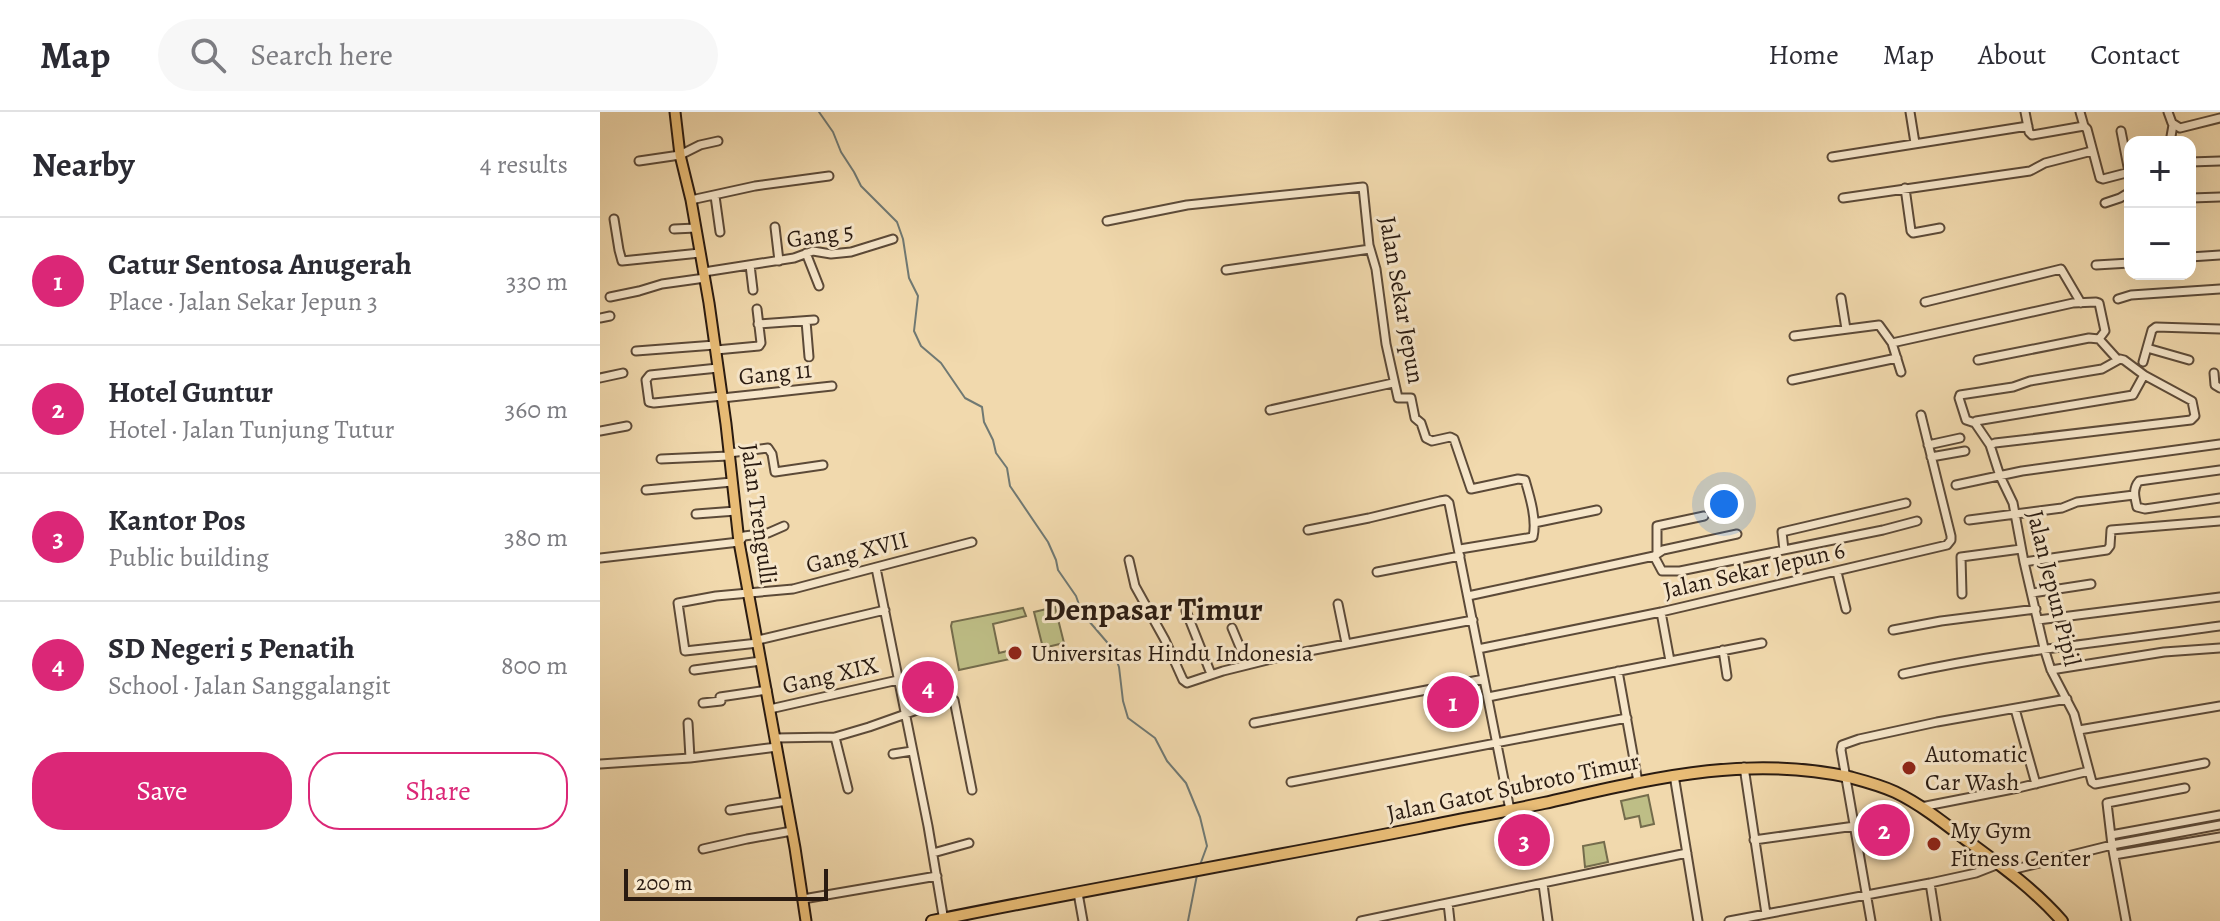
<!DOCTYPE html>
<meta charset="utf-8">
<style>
:root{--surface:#fff;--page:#f7f7f7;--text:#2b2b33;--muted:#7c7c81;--line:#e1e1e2;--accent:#db2777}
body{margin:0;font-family:Alegreya,serif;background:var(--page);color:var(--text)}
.controls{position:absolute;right:24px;top:24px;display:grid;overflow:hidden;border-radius:16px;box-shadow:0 8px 32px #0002}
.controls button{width:72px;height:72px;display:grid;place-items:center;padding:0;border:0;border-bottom:2px solid var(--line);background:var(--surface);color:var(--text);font:40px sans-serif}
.scale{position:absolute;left:24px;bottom:20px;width:204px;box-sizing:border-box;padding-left:8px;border:4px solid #2a1b11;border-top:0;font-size:22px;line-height:28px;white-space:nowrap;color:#2a1b11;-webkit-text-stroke:6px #f6e6ca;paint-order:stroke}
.you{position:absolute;left:1124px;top:392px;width:28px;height:28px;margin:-20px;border:6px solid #fff;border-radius:50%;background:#1a73e8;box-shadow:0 0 0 12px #1a73e833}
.badge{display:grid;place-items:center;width:52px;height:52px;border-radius:50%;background:var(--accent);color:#fff;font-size:26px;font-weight:700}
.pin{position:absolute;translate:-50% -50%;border:4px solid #fff;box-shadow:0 2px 8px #0006}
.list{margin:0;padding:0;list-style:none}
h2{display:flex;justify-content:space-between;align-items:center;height:104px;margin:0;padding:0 32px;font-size:34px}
h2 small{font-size:26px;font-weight:400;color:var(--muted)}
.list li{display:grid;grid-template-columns:52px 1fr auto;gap:24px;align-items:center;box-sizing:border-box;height:128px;padding:0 32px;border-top:2px solid var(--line)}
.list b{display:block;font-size:30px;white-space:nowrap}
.list p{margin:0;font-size:26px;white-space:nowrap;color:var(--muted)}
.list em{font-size:26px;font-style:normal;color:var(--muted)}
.actions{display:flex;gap:16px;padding:24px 32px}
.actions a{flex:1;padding:18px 0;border:2px solid var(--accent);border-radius:32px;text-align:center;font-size:28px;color:var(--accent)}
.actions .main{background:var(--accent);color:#fff}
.icon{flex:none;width:44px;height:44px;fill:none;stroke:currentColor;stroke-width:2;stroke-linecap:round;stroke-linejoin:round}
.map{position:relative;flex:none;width:1620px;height:809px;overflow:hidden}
header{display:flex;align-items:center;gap:48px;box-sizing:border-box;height:112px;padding:0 40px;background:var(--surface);border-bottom:2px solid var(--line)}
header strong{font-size:38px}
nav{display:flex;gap:44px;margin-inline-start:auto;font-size:28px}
.search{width:560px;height:72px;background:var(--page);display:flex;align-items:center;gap:20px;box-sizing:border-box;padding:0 28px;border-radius:44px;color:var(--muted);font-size:30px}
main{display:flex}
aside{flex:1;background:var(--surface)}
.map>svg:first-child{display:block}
.green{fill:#bebe86;stroke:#746c4c;stroke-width:2}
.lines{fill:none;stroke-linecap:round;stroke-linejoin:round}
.stream{stroke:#707973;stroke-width:2}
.minor-casing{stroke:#5c4a38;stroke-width:11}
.major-casing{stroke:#2a1b11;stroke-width:13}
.highway-casing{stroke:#2a1b11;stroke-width:14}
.minor{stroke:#f6e6ca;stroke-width:7}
.major{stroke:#e8bc76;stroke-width:9}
.highway{stroke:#e8bc76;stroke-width:10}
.poi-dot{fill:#8f2418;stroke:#f6e6ca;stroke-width:3}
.labels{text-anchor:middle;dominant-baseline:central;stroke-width:6;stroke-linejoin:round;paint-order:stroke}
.street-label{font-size:24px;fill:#2a1b11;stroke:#f6e6ca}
.poi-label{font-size:24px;fill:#2a1b11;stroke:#f6e6ca;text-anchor:start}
.district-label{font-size:32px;font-weight:bold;fill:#2a1b11;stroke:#f6e6ca}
</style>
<header>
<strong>Map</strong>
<div class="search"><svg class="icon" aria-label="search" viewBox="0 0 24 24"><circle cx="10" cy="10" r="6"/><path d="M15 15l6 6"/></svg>Search here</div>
<nav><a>Home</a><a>Map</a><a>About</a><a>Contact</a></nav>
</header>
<main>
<aside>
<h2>Nearby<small>4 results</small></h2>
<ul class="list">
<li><span class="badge">1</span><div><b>Catur Sentosa Anugerah</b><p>Place · Jalan Sekar Jepun 3</p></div><em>330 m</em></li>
<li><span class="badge">2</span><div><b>Hotel Guntur</b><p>Hotel · Jalan Tunjung Tutur</p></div><em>360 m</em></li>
<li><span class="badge">3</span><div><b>Kantor Pos</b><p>Public building</p></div><em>380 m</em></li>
<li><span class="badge">4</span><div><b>SD Negeri 5 Penatih</b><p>School · Jalan Sanggalangit</p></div><em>800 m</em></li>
</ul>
<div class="actions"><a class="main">Save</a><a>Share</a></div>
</aside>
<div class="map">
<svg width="1620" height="809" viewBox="0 0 1620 809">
<rect width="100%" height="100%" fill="#f1d9ad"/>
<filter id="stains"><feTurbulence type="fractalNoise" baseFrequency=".0025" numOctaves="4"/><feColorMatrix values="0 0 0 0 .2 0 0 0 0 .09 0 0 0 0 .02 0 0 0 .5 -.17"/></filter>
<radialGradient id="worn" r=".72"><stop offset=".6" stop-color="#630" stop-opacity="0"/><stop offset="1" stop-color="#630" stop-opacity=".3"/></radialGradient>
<path class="green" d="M455,495L464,531L443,536L434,500Z
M423,496L426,504L393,512L399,541L416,537L419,545L359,558L351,514L352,510Z
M1048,683L1054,712L1041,715L1039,704L1025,707L1021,689Z
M1004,730L1008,750L985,755L983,734Z"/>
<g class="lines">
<path class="stream" d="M219,0L233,20L241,40L254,60L261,74L297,110L303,127L309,166L318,184L314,219L321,234L341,251L365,286L382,295L384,310L393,328L396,341L407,356L410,374L448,430L456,448L458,458L476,484L482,501L512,536L519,555L523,589L528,606L555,626L567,649L586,671L600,705L607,734L600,753
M588,809L597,763"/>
<g class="minor-casing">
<path id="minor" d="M1310,0L1315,31
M1425,0L1429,20L1432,23L1484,14
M1480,0L1484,14L1487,17L1500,66L1503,67L1530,60
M1568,0L1572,11L1580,16L1620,6
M1521,19L1529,60
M1570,30L1573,13
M1232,45L1428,14
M39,49L80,43L100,33L118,29
M1590,50L1620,49
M1305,76L1311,119L1313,121L1340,116
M115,84L120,120
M1243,86L1430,59L1445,51L1492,39
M1591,86L1620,85
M91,88L155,74L229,64
M1505,91L1520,86L1530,80
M14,107L19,138L22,149L100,141
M507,109L587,93L763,75L769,133L776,157L786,232L798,286H811L815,306L821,311L826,326L832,329L850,325L854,327L871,377L918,367L925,368C930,385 937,408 933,425L860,437
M175,115L179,149
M74,117L96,116
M206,141L219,174
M1590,145L1620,143
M150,153L153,178
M1496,153L1530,151
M626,158L770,137
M104,160L194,146L213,139L231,142L251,140L293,127
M10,185L39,179L62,172L105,166
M1241,186L1246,217
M1518,187L1531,183L1620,177
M1325,190L1461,157L1481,191
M0,206L10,204
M206,209L209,245
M158,212L214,208
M1194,224L1279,213L1292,231L1301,260
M1292,231L1473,191L1496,190L1499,191L1505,219L1499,227
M1547,236L1589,248
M116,238L159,234L161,231L157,197
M36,239L115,233
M1378,248L1489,226L1499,227L1518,248
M1543,250L1552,218L1556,215L1620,217
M118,256L50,263L46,268L49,290L54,291L122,284
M1614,261L1615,273L1620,276
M0,266L23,261
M1192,268L1297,246
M122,286L232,274
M670,298L793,271
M1375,311L1390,333L1400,364L1413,391L1424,450L1444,536L1451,558L1474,602L1492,670L1495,672L1605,651
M0,319L27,314
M1328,333L1360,326
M1390,333L1395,331L1591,308L1595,304L1592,289L1544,263L1524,248L1520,247L1502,257L1430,269L1413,275L1360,283L1359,286L1366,308L1375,311L1376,309L1533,283L1544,263
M129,341L168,336L172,342L175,360L223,353
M1331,345L1365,339
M61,347L129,344
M1620,358L1539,369C1532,377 1535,386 1537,395L1545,397L1620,386
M1356,373L1422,359L1620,332
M46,378L132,370
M96,402L136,399
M1369,408L1462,396L1477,390L1534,383
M934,411L997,398
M708,418L769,406L840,389L846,388L849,391L910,698
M1184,438L1182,420L1306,391
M1057,441V414L1104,404
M1054,444L1062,459H1080L1283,418L1317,409
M0,446L139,430L144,424L168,421L184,414
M529,448L535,474L565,528L583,568L587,571L623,559L688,543L873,508
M1424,450L1507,438L1510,434L1511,418L1620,409
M276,456L328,714L344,809
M777,460L860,444
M1237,460L1246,497
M1432,481L1491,472
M1362,482L1361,445L1421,437
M868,484L1054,444L1063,438L1137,422
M738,492L746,531
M586,499L611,562
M1061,500L1070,549
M1438,508L1620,485
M632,516L647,552
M1293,518L1341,509L1436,497
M158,528L285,498
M158,531L85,539L78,491L116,484L193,477L372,430
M878,537L1061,500L1347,433L1351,428V424L1321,303
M1123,538L1127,564
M94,558L161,549
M1451,558L1564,540L1620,536
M1018,559L1038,670
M1303,562C1408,539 1514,529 1620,514
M888,585L1162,531
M103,591L121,589L120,585L167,578
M170,597L298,568
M1415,597L1436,672
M88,611L90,646
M654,611L884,567
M1479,618L1620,594
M235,625L248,677
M175,626L235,625L269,615L351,586L354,588L372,678
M293,642L312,639
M0,652L90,646L177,635
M1144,655L1166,802
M1074,663L1098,809
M691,670L1027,606
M1321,695L1418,676L1489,659
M130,698L187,689
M1511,723L1620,703
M1154,728L1255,714
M103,737L147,727L192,719
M333,741L369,731
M1514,743L1620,725
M1407,759L1512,733L1620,713
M1330,771L1336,809
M943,772L948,809
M478,781L483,809
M203,787L337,764
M848,791L850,809
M761,809L1087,741
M1129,809L1330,771L1376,761L1399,752
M1271,809L1241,638L1242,633L1259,627L1337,610L1467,587
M1526,809L1512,733L1507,691L1585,676"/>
</g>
<g class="major-casing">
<path id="major" d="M75,0L80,43L91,88L109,191L126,312L139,430L195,736L206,809"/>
</g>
<g class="highway-casing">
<path id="highway" d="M332,809C494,776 657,748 819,716C861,707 903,700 944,691C1047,668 1143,642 1249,665C1264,669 1280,673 1295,680C1320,692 1343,710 1365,727C1399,752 1434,777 1462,809"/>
</g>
<use href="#minor" class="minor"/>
<use href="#major" class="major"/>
<use href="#highway" class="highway"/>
</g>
<g class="poi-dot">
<circle cx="415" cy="541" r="8"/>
<circle cx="1309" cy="656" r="8"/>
<circle cx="1334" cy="732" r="8"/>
</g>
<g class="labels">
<g class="street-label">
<text transform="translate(220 123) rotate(-8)">Gang 5</text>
<text transform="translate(802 188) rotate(80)">Jalan Sekar Jepun</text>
<text transform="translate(175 261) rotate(-6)">Gang 11</text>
<text transform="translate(159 402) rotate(82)">Jalan Trengulli</text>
<text transform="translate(257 440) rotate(-15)">Gang XVII</text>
<text transform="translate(1154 458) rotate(-13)">Jalan Sekar Jepun 6</text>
<text transform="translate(1454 476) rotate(76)">Jalan Jepun Pipil</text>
<text transform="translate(230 563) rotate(-13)">Gang XIX</text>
<text transform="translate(913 675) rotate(-12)">Jalan Gatot Subroto Timur</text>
</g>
<g class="poi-label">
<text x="431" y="541">Universitas Hindu Indonesia</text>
<text x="1325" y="642">Automatic<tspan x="1325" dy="28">Car Wash</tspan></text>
<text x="1350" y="718">My Gym<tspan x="1350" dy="28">Fitness Center</tspan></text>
</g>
<g class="district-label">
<text x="553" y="497">Denpasar Timur</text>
</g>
</g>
<rect width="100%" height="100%" filter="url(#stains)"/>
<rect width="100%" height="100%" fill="url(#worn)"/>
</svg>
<div class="controls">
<button>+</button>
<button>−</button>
</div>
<div class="scale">200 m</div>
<div class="you"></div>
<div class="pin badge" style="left:853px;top:590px">1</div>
<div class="pin badge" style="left:1284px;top:718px">2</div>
<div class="pin badge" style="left:924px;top:728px">3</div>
<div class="pin badge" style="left:328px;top:575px">4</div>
</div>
</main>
